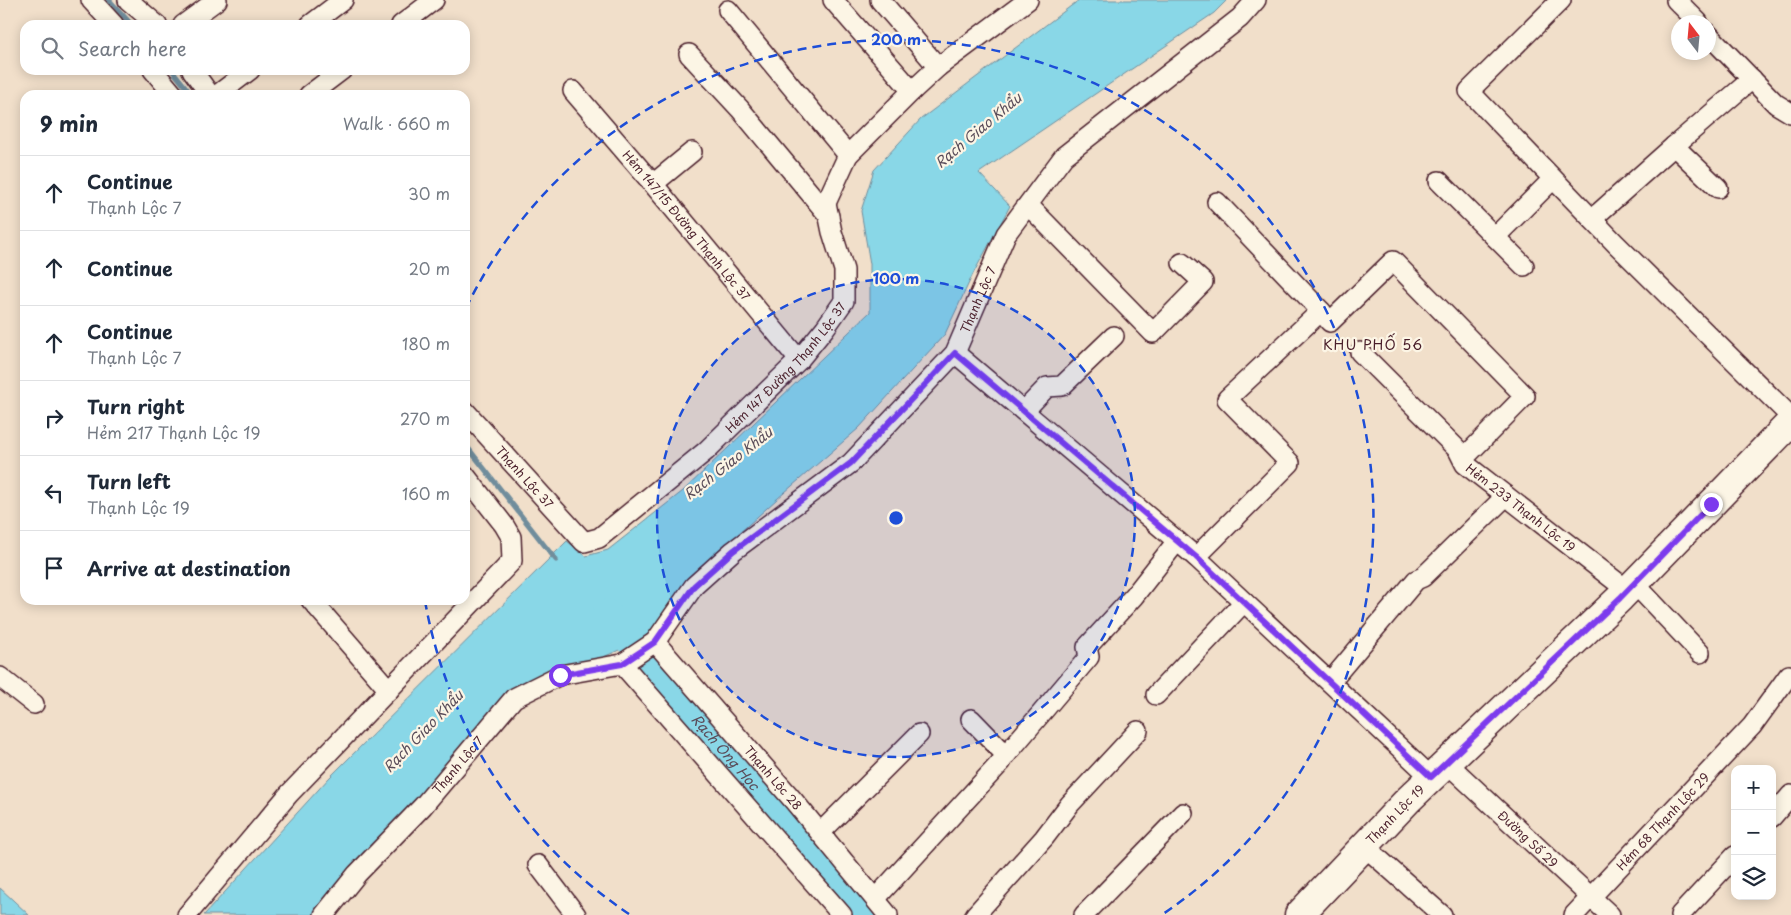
<!DOCTYPE html>
<meta charset="utf-8">
<style>
:root{--surface:#fff;--page:#f2f2f3;--text:#1f2937;--muted:#747a83;--line:#e0e1e3}
body{margin:0;font-family:"Playpen Sans",sans-serif;background:var(--page);color:var(--text)}
.controls{position:absolute;right:15px;bottom:15px;display:grid;overflow:hidden;border-radius:10px;box-shadow:0 2px 12px #0003}
.controls button{width:45px;height:45px;display:grid;place-items:center;padding:0;border:0;border-bottom:1px solid var(--line);background:var(--surface);color:var(--text);font:25px sans-serif}
.compass{position:absolute;left:1671px;top:15px;width:45px;height:45px;border-radius:50%;background:var(--surface);box-shadow:0 2px 12px #0003;rotate:344deg}
.stop{position:absolute;width:15px;height:15px;margin:-11px;border:4px solid #7c3aed;border-radius:50%;background:#fff}
.stop.end{background:#7c3aed;border-color:#fff;box-shadow:0 1px 5px #0008}
.list{margin:0;padding:0;list-style:none}
h2{display:flex;justify-content:space-between;align-items:center;height:65px;margin:0;padding:0 20px;font-size:21px}
h2 small{font-size:16px;font-weight:400;color:var(--muted)}
.list li{display:grid;grid-template-columns:32px 1fr auto;gap:15px;align-items:center;box-sizing:border-box;height:75px;padding:0 20px;border-top:1px solid var(--line)}
.list b{display:block;font-size:19px;white-space:nowrap}
.list p{margin:0;font-size:16px;white-space:nowrap;color:var(--muted)}
.list em{font-size:16px;font-style:normal;color:var(--muted)}
.icon{flex:none;width:28px;height:28px;fill:none;stroke:currentColor;stroke-width:2;stroke-linecap:round;stroke-linejoin:round}
.map{position:relative;flex:none;width:1791px;height:915px;overflow:hidden}
.search{position:absolute;background:var(--surface);box-shadow:0 2px 12px #0003;left:20px;top:20px;width:450px;height:55px;display:flex;align-items:center;gap:12px;box-sizing:border-box;padding:0 18px;border-radius:15px;color:var(--muted);font-size:19px}
.panel{position:absolute;background:var(--surface);box-shadow:0 2px 12px #0003;left:20px;top:90px;width:450px;height:515px;border-radius:15px}
.map>svg:first-child{display:block}
.water{fill:#89d7e7;stroke:#708d9c}
.lines{fill:none;stroke-linecap:round;stroke-linejoin:round}
.stream{stroke:#708d9c;stroke-width:5}
.river{stroke:#89d7e7;stroke-width:29}
.street-casing{stroke:#4a1f2b;stroke-width:22}
.secondary-casing{stroke:#4a1f2b;stroke-width:31}
.street{stroke:#fcf5e5;stroke-width:19}
.secondary{stroke:#fcf5e5;stroke-width:28}
.route{stroke:#7c3aed;stroke-width:6}
.ring{fill:none;stroke:#1d4ed8;stroke-width:2.5;stroke-dasharray:9 6}
.labels{text-anchor:middle;dominant-baseline:central;stroke-width:4.5;stroke-linejoin:round;paint-order:stroke}
.street-label{font-size:12px;fill:#4a1f2b;stroke:#fcf5e5}
.water-label{font-size:14px;font-style:italic;fill:#5a4d5a;stroke:#fcf5e5}
.neighbourhood-label{font-size:14px;letter-spacing:1px;fill:#4a1f2b;stroke:#fcf5e5}
.centre{fill:#1d4ed8;stroke:#fcf5e5;stroke-width:2.5}
.ring-label{font-size:15px;text-anchor:middle;font-weight:bold;fill:#1d4ed8;stroke:#fcf5e5;stroke-width:4.5;stroke-linejoin:round;paint-order:stroke}
</style>
<div class="map">
<svg width="1791" height="915" viewBox="0 0 1791 915">
<rect width="100%" height="100%" fill="#f1dfca"/>
<filter id="ink" filterUnits="userSpaceOnUse"><feTurbulence type="fractalNoise" baseFrequency=".02" numOctaves="2"/><feDisplacementMap in="SourceGraphic" scale="10" xChannelSelector="R" yChannelSelector="G"/><feConvolveMatrix kernelMatrix="1 2 1 2 8 2 1 2 1" color-interpolation-filters="sRGB"/></filter>
<g filter="url(#ink)">
<path class="water" d="M1079,0H1227L1214,13L979,173L1010,206L973,274L945,334L859,428L777,499L685,582L646,638L599,659L484,726L314,915H204L329,778L567,541L586,556L608,550L683,491L870,312V264L861,211L874,170L921,119Z
M0,888L29,915H0Z"/>
<g class="lines">
<path class="stream" d="M109,0L132,25
M172,70L192,95
M465,444L556,560"/>
<path class="river" id="s1" d="M607,614L867,915"/>
<g class="street-casing">
<g id="street">
<path d="M91,0L114,25"/>
<path d="M128,0L157,25"/>
<path d="M833,0L912,91"/>
<path d="M880,0L938,67"/>
<path d="M1561,0L1469,91L1616,244L1791,417"/>
<path d="M1676,0L1698,22"/>
<path d="M728,10L848,155"/>
<path d="M183,25L217,0"/>
<path d="M310,25L343,0"/>
<path d="M401,25L434,0"/>
<path d="M1708,34L1776,104L1791,113"/>
<path d="M689,54L740,109L829,216"/>
<path d="M153,70L174,95"/>
<path d="M192,70L210,95"/>
<path id="s2" d="M573,91L653,184L799,360"/>
<path d="M217,95L250,70"/>
<path d="M309,95L342,70"/>
<path d="M1439,181L1524,266"/>
<path d="M653,184L692,152"/>
<path d="M1718,188L1674,146L1752,79"/>
<path d="M1217,202L1321,311"/>
<path d="M1028,205L1153,333L1203,282L1182,263"/>
<path d="M1592,219L1674,146"/>
<path d="M1495,237L1553,179"/>
<path id="s3" d="M1360,352L1458,450L1465,464L1627,590"/>
<path d="M955,353L1196,557L1431,777"/>
<path id="s4" d="M465,411L584,542L599,538L706,451L799,360L825,328L844,301V270L832,232L826,203L848,155L912,91L938,67L1028,0"/>
<path d="M1024,411L1047,387L1062,386L1114,336"/>
<path d="M1196,557L1290,463L1227,399L1321,311L1330,322L1393,261L1525,396L1463,459"/>
<path d="M1634,583L1700,653"/>
<path d="M311,600L389,690"/>
<path id="s5" d="M655,642L793,800L888,915"/>
<path d="M622,664L842,915"/>
<path d="M0,677L34,704"/>
<path d="M1330,682L1416,580L1423,577L1506,496"/>
<path d="M1156,695L1244,602"/>
<path d="M971,719L1006,755L1089,657L1087,647L1134,596L1177,541"/>
<path id="s6" d="M1447,763L1610,915"/>
<path d="M1772,817L1791,795"/>
<path d="M821,832L919,734"/>
<path d="M1363,845L1442,915"/>
<path d="M538,865L576,915"/>
<path d="M876,898L1002,761"/>
<path d="M187,915L289,794L512,561L511,537L504,525L465,475"/>
<path id="s7" d="M324,915L357,874L423,806L514,698L560,675L622,664L655,642L694,586L733,551L851,463L955,353L1006,234L1064,156L1240,18L1256,0"/>
<path d="M975,915L1044,838L1070,804L1138,731"/>
<path d="M1084,915L1183,813"/>
<path id="s8" d="M1574,915L1752,726L1789,675"/>
<path d="M1680,915L1735,856"/>
</g>
</g>
<g class="secondary-casing">
<g id="secondary">
<path id="s9" d="M1299,915L1408,800L1620,598L1791,422"/>
</g>
</g>
<use href="#street" class="street"/>
<use href="#secondary" class="secondary"/>
</g>
</g>
<g class="lines" filter="url(#ink)">
<path class="route" d="M560,675L622,664L655,642L694,586L733,551L851,463L955,353L1196,557L1431,777L1620,598L1711,504"/>
</g>
<circle cx="896" cy="518" r="239" fill="#1d4ed8" fill-opacity=".12"/>
<g class="ring">
<circle cx="896" cy="518" r="239"/>
<path d="M629 914A478 478 0 0 1 425 601M466 308A478 478 0 1 1 1163 914"/>
</g>
<g class="labels">
<g class="street-label">
<text stroke="none"><textPath href="#s2" startOffset="176">Hẻm 147/15 Đường Thạnh Lộc 37</textPath></text>
<text stroke="none"><textPath href="#s7" startOffset="920">Thạnh Lộc 7</textPath></text>
<text stroke="none"><textPath href="#s4" startOffset="446">Hẻm 147 Đường Thạnh Lộc 37</textPath></text>
<text stroke="none"><textPath href="#s4" startOffset="89">Thạnh Lộc 37</textPath></text>
<text stroke="none"><textPath href="#s3" startOffset="225">Hẻm 233 Thạnh Lộc 19</textPath></text>
<text stroke="none"><textPath href="#s7" startOffset="201">Thạnh Lộc 7</textPath></text>
<text stroke="none"><textPath href="#s5" startOffset="180">Thạnh Lộc 28</textPath></text>
<text stroke="none"><textPath href="#s9" startOffset="139">Thạnh Lộc 19</textPath></text>
<text stroke="none"><textPath href="#s8" startOffset="129">Hẻm 68 Thạnh Lộc 29</textPath></text>
<text stroke="none"><textPath href="#s6" startOffset="111">Đường Số 29</textPath></text>
</g>
<g class="water-label">
<text transform="translate(978 130) rotate(-40)">Rạch Giao Khẩu</text>
<text transform="translate(728 463) rotate(-38)">Rạch Giao Khẩu</text>
<text transform="translate(423 731) rotate(-46)">Rạch Giao Khẩu</text>
<text stroke="none"><textPath href="#s1" startOffset="182">Rạch Ông Học</textPath></text>
</g>
<g class="neighbourhood-label">
<text x="1373" y="344">KHU PHỐ 56</text>
</g>
</g>
<circle cx="896" cy="518" r="8" class="centre"/>
<g class="ring-label">
<text x="896" y="45">200 m</text>
<text x="896" y="284">100 m</text>
</g>
</svg>
<div class="controls">
<button>+</button>
<button>−</button>
<button><svg class="icon" aria-label="layers" viewBox="0 0 24 24"><path d="M12 4l9 5-9 5-9-5zM3 14l9 5 9-5"/></svg></button>
</div>
<svg class="compass" viewBox="-18 -18 36 36"><path d="M0-13l5 13h-10z" fill="#e53935"/><path d="M0 13l5-13h-10z" fill="#747a83"/></svg>
<div class="stop" style="left:560px;top:675px"></div>
<div class="stop end" style="left:1711px;top:504px"></div>
<div class="search"><svg class="icon" aria-label="search" viewBox="0 0 24 24"><circle cx="10" cy="10" r="6"/><path d="M15 15l6 6"/></svg>Search here</div>
<section class="panel">
<h2>9 min<small>Walk · 660 m</small></h2>
<ul class="list">
<li><svg class="icon" aria-label="ahead" viewBox="0 0 24 24"><path d="M12 20V5M6 11l6-6 6 6"/></svg><div><b>Continue</b><p>Thạnh Lộc 7</p></div><em>30 m</em></li>
<li><svg class="icon" aria-label="ahead" viewBox="0 0 24 24"><path d="M12 20V5M6 11l6-6 6 6"/></svg><div><b>Continue</b></div><em>20 m</em></li>
<li><svg class="icon" aria-label="ahead" viewBox="0 0 24 24"><path d="M12 20V5M6 11l6-6 6 6"/></svg><div><b>Continue</b><p>Thạnh Lộc 7</p></div><em>180 m</em></li>
<li><svg class="icon" aria-label="right" viewBox="0 0 24 24"><path d="M7 20v-9h11M14 6l5 5-5 5"/></svg><div><b>Turn right</b><p>Hẻm 217 Thạnh Lộc 19</p></div><em>270 m</em></li>
<li><svg class="icon" aria-label="left" viewBox="0 0 24 24"><path d="M17 20v-9H6M10 6l-5 5 5 5"/></svg><div><b>Turn left</b><p>Thạnh Lộc 19</p></div><em>160 m</em></li>
<li><svg class="icon" aria-label="arrive" viewBox="0 0 24 24"><path d="M6 21V4h12l-3 4 3 4H6"/></svg><div><b>Arrive at destination</b></div></li>
</ul>
</section>
</div>
